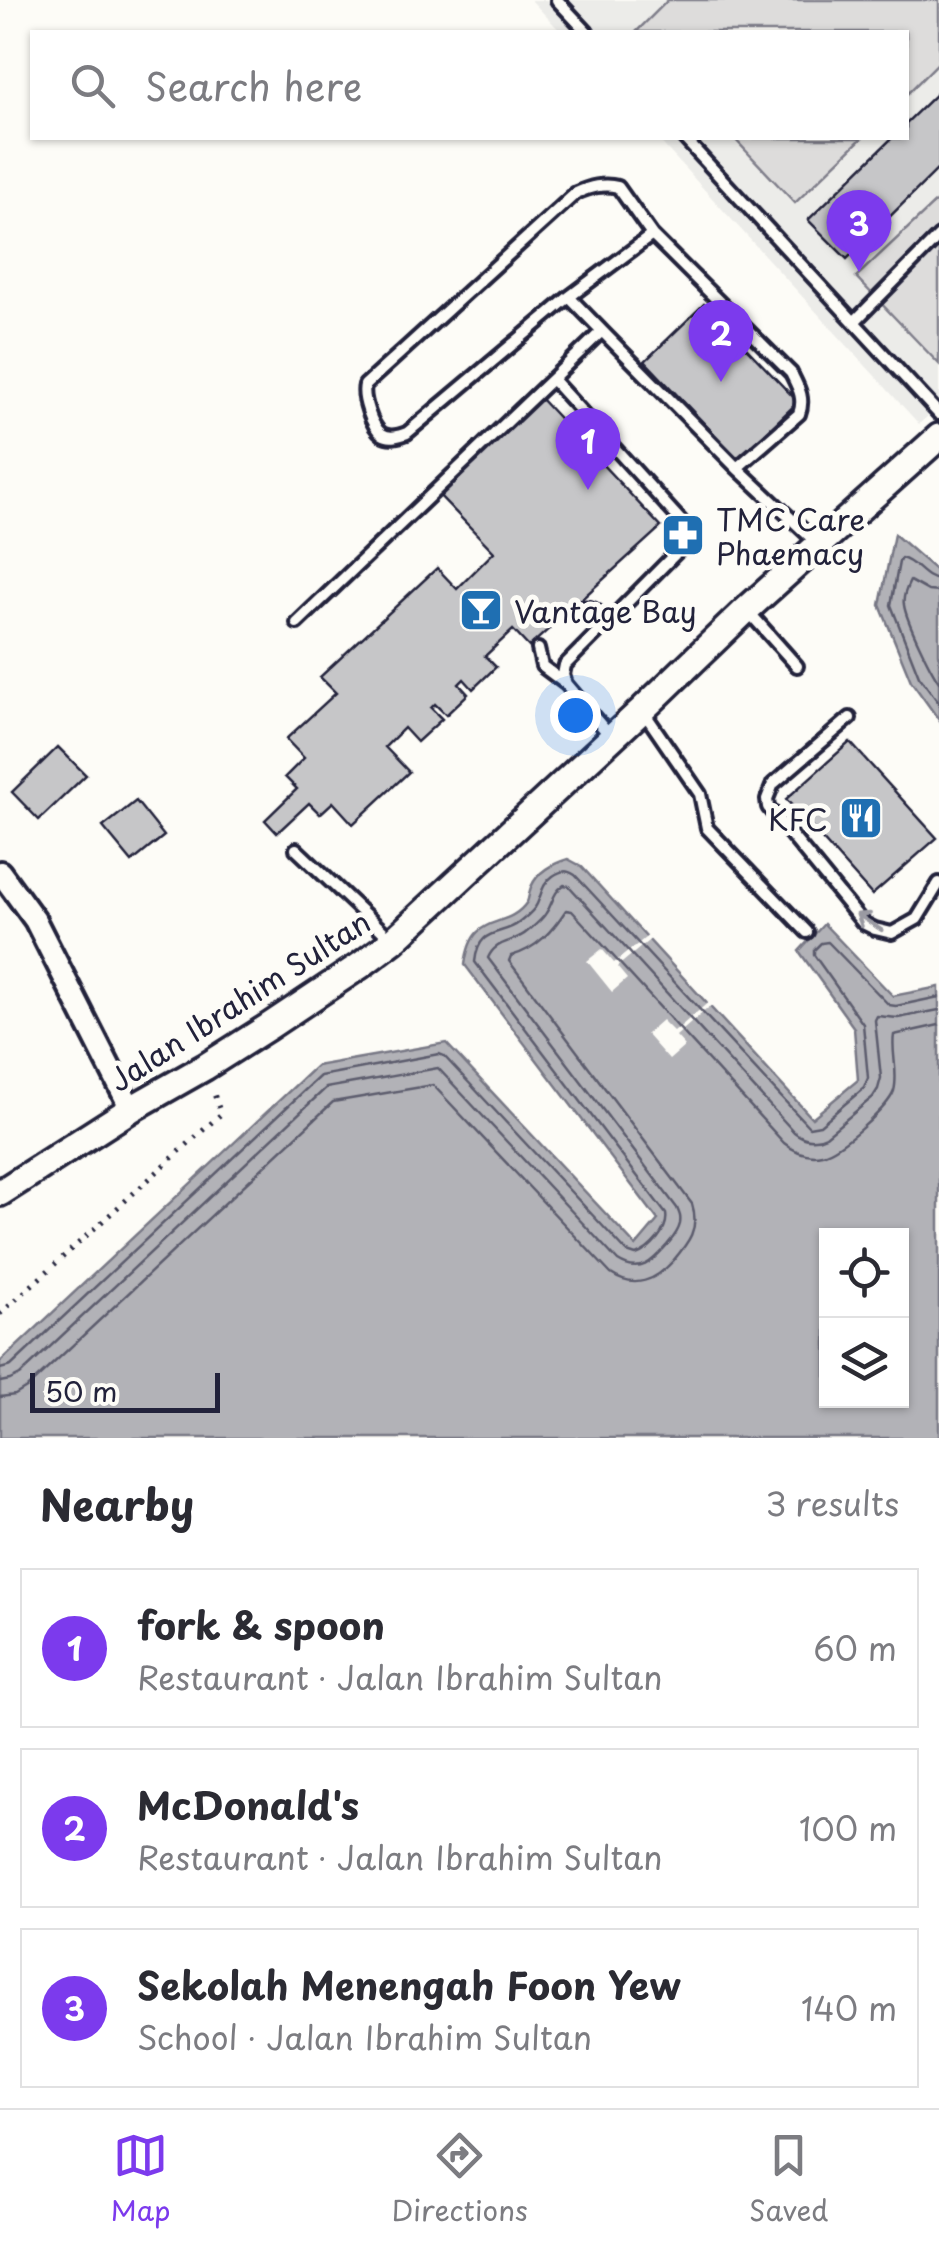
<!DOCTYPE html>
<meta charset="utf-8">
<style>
:root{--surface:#fff;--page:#f7f7f7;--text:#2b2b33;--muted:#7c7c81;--line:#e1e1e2;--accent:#7c3aed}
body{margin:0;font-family:"Playpen Sans",sans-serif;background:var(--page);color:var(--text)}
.controls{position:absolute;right:30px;bottom:30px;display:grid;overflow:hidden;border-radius:0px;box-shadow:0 2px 8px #0004}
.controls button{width:90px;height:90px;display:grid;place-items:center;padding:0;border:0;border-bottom:2px solid var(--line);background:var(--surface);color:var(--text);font:50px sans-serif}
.scale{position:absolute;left:30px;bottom:25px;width:190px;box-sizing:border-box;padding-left:10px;border:5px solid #22223b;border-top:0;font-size:28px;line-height:35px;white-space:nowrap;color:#22223b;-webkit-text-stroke:8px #fdfcf7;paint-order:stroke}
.you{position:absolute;left:575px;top:715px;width:35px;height:35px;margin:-25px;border:8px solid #fff;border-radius:50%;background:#1a73e8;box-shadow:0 0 0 15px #1a73e833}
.badge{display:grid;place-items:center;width:65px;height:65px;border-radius:50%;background:var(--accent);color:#fff;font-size:32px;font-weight:700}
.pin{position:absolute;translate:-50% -82px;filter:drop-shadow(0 2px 5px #0008)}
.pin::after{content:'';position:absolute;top:52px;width:35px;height:30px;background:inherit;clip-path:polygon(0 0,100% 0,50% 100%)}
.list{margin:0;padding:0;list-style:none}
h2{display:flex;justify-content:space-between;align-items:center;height:130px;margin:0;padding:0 40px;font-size:42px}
h2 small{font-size:32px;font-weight:400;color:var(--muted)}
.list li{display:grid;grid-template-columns:65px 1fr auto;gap:30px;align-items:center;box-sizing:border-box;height:160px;margin:0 20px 20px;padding:0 20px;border:2px solid var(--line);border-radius:0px}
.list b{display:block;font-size:38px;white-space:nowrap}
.list p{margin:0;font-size:32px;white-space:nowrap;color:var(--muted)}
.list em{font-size:32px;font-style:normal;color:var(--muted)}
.icon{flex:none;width:55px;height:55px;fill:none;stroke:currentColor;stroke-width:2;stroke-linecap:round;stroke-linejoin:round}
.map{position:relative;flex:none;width:939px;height:1438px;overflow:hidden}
.search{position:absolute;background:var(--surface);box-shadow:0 2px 8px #0004;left:30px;right:30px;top:30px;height:110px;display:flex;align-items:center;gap:25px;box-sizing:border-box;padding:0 35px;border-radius:0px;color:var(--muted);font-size:38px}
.sheet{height:670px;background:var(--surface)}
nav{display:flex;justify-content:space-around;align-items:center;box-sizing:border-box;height:140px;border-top:2px solid var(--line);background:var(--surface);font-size:28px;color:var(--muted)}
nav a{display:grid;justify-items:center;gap:5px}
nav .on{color:var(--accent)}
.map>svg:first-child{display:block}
.built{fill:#ecece9}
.green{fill:#dddcdb;stroke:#807f8b;stroke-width:2.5}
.water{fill:#b2b2b7;stroke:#787885;stroke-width:2.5;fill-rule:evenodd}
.pier{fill:#fdfcf7}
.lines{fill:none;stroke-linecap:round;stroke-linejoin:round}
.shore{stroke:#5c5c6d;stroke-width:2.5}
.building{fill:#c6c6c8;stroke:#22223b;stroke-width:2.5}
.service-casing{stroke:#22223b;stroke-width:18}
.minor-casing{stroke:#22223b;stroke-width:28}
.tertiary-casing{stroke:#22223b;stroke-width:32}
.path{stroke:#22223b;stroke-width:5;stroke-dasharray:2.5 8;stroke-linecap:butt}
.service{stroke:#fdfcf7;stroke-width:10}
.minor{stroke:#fdfcf7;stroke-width:20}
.tertiary{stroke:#fdfcf7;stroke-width:25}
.oneway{stroke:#9a9aa2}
.labels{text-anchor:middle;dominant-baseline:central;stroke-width:10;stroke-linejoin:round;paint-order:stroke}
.poi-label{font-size:30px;fill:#22223b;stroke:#fdfcf7;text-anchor:start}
.street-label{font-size:30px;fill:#22223b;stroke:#fdfcf7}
</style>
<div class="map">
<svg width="939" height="1438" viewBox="0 0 939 1438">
<rect width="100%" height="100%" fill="#fdfcf7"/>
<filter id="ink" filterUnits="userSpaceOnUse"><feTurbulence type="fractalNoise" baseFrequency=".01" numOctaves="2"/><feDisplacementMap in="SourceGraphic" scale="20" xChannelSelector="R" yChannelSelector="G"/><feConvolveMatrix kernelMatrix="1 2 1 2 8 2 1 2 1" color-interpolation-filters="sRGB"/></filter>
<g filter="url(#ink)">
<path class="built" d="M531,0H939V406L919,424L657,138H906V32H561Z"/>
<path class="green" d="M668,0H939V62L907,94L906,32H636Z
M734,138H862L795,203Z
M939,199V364L856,277Z"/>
<path class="water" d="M894,534L939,573V720L911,681L880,605Z
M568,859L581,866L812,1118L858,1080L854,1028L799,951L824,924L893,996L939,987V1438H0V1362L316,1066L446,1043L636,1246L658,1220L465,965C472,908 506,933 527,902C529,898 529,892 531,887C538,871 552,864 568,859ZM826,1236H902V1400H826Z"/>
<path class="pier" d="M650,934L653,937L617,967L627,979L612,992L587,961L602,949L614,963Z
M711,1000L714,1003L676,1036L685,1046L669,1060L646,1034L662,1020L674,1032Z"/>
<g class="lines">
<path class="shore" d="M939,580C923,579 916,561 901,558L899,562L891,605L919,676L939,703
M939,592L928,591L910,581C907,587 902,596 904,605C906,620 930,669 939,682
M0,1369L11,1366L320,1076L439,1054L444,1056L627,1252L636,1255C650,1250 669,1230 666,1214L475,962C479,925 502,937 520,922C526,917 534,911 537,904C542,893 542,884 553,876C562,870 567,870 575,875L809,1127L820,1125L864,1088L868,1078L863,1024L814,955V950L821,943L828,942L889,1005L896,1006L939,997
M0,1382L10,1380L20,1375L326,1088L438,1068L618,1261C640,1275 652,1262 667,1245C672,1239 678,1233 680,1224C681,1217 680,1215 677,1208L488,958C496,939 514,944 528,931C534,926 542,920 546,913C554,902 552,893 564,885L569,886L794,1132C804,1140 814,1142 826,1136L873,1097L878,1089L881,1078L875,1020L877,1016L898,1018L939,1010
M0,1397L15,1395L28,1387L333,1102L433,1085L611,1274C635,1290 655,1281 673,1261C688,1243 700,1229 692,1204L509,961L511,956C537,949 553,930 566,910L572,911L784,1143C795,1152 808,1157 822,1154C840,1150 888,1108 894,1091C899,1073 891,1052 894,1035L939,1025"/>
</g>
<path class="building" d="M939,91V168L847,259L808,220L892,138H906V123Z
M704,304L798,402L738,459L645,361Z
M540,398L661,527L529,647L513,630L485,656L496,667L473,689L464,679L459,684L468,694L446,715L435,704L431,708L442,719L417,742L404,728L385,747L409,772L353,824L333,802L320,814L309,803L277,833L265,820L297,789L285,777L304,758L286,739L336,693L320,677L437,568L457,589L494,552L437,493Z
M850,742L937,838L872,895L786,799Z
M58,747L86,775L39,820L12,792Z
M136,801L164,836L132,862L103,827Z"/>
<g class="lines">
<g class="service-casing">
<path id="service" d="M557,0L587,32
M684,138L939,414
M652,235L569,297L407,433C399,436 390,439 382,434C371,426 362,397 365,385L576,193C590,187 603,183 618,187L652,235L791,373C798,387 805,398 799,414L737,468
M569,297L602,331
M854,322L939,236
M552,379L602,331L737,468L819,545
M747,610L797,666
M566,616C586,601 593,607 609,622
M297,623L552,379L681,521L683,535L682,547L565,665L563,675L566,684
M538,649L542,666L566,684L611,737
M643,711L700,794L707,828L807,932
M850,718L773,784L767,799L768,807L863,923L875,929L892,933L917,919L939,883
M296,849L392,940"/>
</g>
<g class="minor-casing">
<path id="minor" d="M0,872L35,920L131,1109"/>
</g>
<g class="tertiary-casing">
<path id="tertiary" d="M0,1193L131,1109L205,1067L268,1027L361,965L393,941L642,710L746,610L939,437"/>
</g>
<path class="path" d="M0,1314L221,1114L213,1091"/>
<use href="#service" class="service"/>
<use href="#minor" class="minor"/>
<use href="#tertiary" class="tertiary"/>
</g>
<defs><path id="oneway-shaft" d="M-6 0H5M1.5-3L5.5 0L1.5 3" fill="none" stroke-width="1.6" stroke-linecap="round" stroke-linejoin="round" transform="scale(2.5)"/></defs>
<use class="oneway" href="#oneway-shaft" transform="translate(869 922) rotate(-147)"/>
</g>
<defs>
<g id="pharmacy-square" transform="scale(2.25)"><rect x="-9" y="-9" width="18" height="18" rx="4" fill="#1f6fb2" stroke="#fdfcf7"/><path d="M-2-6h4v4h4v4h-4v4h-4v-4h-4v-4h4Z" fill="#fff"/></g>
<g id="bar-square" transform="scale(2.25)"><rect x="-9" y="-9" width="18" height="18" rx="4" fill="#1f6fb2" stroke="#fdfcf7"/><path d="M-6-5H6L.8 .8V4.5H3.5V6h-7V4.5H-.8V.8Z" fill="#fff"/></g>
<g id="restaurant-square" transform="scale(2.25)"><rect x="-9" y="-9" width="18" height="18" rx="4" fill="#1f6fb2" stroke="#fdfcf7"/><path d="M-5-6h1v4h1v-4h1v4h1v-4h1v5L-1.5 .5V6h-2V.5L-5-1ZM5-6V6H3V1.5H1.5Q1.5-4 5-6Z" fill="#fff"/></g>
</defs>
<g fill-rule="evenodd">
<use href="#pharmacy-square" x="683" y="535"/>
<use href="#bar-square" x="481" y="610"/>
<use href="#restaurant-square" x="861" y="818"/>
</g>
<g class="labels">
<g class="poi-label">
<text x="716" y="518">TMC Care<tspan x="716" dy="34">Phaemacy</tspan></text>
<text x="514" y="610">Vantage Bay</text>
<text x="828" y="818" text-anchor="end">KFC</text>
</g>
<g class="street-label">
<text transform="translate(239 1000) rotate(-33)">Jalan Ibrahim Sultan</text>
</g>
</g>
</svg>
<div class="controls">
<button><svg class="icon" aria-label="locate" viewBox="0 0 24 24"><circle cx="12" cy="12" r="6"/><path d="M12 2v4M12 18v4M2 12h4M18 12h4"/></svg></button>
<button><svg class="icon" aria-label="layers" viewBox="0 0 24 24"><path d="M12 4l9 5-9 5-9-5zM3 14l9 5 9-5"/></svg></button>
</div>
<div class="scale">50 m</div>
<div class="you"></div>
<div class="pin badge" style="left:588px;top:490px">1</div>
<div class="pin badge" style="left:721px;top:382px">2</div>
<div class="pin badge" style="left:859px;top:272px">3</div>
<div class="search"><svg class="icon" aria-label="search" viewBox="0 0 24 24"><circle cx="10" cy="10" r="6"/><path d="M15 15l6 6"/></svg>Search here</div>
</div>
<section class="sheet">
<h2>Nearby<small>3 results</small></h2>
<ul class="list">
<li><span class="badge">1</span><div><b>fork &amp; spoon</b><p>Restaurant · Jalan Ibrahim Sultan</p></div><em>60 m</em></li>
<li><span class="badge">2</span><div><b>McDonald's</b><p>Restaurant · Jalan Ibrahim Sultan</p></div><em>100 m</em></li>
<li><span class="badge">3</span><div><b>Sekolah Menengah Foon Yew</b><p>School · Jalan Ibrahim Sultan</p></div><em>140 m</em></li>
</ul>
</section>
<nav>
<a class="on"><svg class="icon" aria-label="map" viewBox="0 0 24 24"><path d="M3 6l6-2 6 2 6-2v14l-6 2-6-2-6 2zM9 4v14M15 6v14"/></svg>Map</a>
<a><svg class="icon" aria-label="directions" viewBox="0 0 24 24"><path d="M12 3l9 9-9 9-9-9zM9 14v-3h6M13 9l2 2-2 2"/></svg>Directions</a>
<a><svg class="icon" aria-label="saved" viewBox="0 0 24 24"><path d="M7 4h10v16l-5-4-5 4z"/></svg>Saved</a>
</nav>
